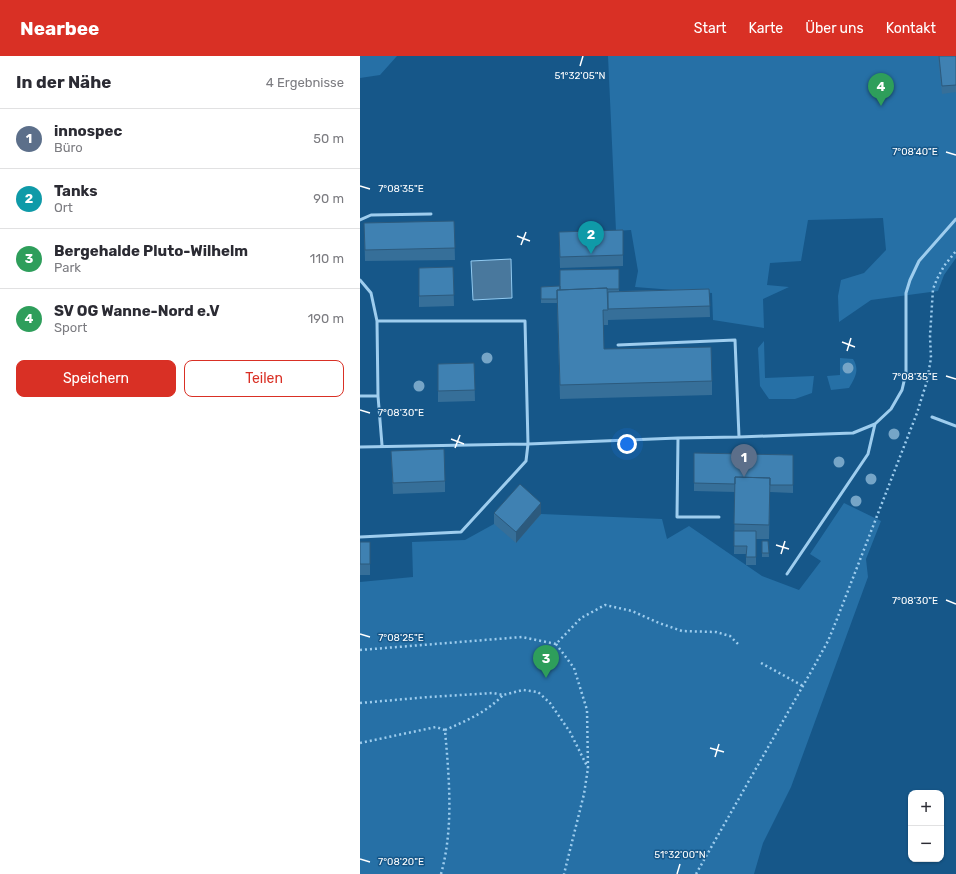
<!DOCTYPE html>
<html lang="de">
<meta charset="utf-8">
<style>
:root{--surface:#fff;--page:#f7f7f7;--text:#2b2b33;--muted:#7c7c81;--line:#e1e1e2;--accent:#d93025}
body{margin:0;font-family:Rubik,sans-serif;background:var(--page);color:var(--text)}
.controls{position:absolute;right:12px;bottom:12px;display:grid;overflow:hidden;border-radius:8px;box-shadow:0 1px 3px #0004}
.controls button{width:36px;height:36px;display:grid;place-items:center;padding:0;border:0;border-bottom:1px solid var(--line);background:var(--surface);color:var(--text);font:20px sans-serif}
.you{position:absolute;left:267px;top:388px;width:14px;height:14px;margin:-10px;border:3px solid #fff;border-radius:50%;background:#1a73e8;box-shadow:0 0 0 6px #1a73e833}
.badge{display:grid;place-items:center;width:26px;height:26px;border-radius:50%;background:var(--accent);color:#fff;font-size:13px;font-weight:700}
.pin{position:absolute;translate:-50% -33px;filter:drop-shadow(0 1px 2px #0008)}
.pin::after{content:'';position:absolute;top:21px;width:14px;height:12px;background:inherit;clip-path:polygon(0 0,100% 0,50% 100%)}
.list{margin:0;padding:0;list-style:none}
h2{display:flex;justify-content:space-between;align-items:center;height:52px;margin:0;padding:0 16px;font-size:17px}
h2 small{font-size:13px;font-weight:400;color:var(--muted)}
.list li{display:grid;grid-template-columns:26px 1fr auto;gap:12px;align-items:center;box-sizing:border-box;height:60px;padding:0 16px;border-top:1px solid var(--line)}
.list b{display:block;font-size:15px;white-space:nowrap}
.list p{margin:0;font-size:13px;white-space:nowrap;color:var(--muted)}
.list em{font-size:13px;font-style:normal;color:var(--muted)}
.actions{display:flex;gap:8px;padding:12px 16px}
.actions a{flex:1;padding:9px 0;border:1px solid var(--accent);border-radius:8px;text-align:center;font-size:14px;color:var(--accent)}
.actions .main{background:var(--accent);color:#fff}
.map{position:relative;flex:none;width:596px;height:818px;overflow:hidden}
header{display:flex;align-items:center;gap:24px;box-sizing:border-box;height:56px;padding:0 20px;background:var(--accent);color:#fff}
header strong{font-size:19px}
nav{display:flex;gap:22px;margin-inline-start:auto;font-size:14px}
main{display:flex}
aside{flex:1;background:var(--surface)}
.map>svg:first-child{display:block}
.green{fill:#2670a6}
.water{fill:#49789d;stroke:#91caf1}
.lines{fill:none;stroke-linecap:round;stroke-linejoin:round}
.path{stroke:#9ecdee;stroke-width:2.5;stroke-dasharray:2 3;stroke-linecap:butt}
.service{stroke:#9ecdee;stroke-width:3}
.tree{fill:#76a5c7}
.wall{fill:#366f99}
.shaded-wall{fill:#2c5a7d}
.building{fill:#3f81b2;stroke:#2c5a7d}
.ticks{fill:none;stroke:#fff;stroke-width:1.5}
.ticks-label{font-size:10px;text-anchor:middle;fill:#fff;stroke:#165789;stroke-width:3;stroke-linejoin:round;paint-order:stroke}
</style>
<header>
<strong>Nearbee</strong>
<nav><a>Start</a><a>Karte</a><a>Über uns</a><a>Kontakt</a></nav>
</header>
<main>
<aside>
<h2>In der Nähe<small>4 Ergebnisse</small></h2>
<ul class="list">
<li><span class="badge" style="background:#5c6f8a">1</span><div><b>innospec</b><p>Büro</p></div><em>50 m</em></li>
<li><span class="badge" style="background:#0f9aa8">2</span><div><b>Tanks</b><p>Ort</p></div><em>90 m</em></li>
<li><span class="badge" style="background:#2e9e5b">3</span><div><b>Bergehalde Pluto-Wilhelm</b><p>Park</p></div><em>110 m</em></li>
<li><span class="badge" style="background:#2e9e5b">4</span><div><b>SV OG Wanne-Nord e.V</b><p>Sport</p></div><em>190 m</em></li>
</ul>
<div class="actions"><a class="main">Speichern</a><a>Teilen</a></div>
</aside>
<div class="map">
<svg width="596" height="818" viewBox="0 0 596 818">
<rect width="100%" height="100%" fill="#165789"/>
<path class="green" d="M0,0H37L20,19L0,22Z
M248,0H596V202L584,219L578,235L511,244L479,266L478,240L481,224L504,217L526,194L523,162L448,164L441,205L410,207L407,229L429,231L403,243L404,272L353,264L352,237L275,231L278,215L271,174L256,175Z
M404,285L405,322L454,320L452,337L435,343H409L400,330L398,292Z
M480,302L493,303C500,314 495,322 489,332L471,334L467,320L480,319Z
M484,447L521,465L506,503L508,521L431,731L403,787L394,818H0V526L53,521L52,486L105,484L134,468L181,458L302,463L307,483L329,470L402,520L439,534L461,505L450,498Z"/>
<path class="water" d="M151,203L152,242L113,244L111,205Z"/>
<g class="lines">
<path class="path" d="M196,588L214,612L227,654L228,712L224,738L204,818
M0,594L162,581L196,588L221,562L245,549L272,555L299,567L322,575L356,576L370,580L380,590
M401,607L443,630
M0,647L69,641L133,637L143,639L163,634L178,636L190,647L210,676L228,712
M85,674C106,665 127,656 143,639
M0,687L76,671L85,674C89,722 94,771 81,818
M336,818L452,614L468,585L477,563L557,357L567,325L571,302L570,280L573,233L577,223L584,210L596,195"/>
<path class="service" d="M0,164L11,159L71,158
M0,224L11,237L17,265H165L168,388L318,382L379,381
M17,265L18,340L22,389
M258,289L375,284L379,381L493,377L515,368L531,353L542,334L546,317V237L550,224L559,205L596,163
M0,340H18
M572,361L596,370
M318,382L317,461H359
M0,391L168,388L166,405L101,476L0,481
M427,518L508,398L515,368"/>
</g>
<g class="tree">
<circle cx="127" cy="302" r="5.5"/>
<circle cx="488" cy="312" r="5.5"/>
<circle cx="59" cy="330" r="5.5"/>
<circle cx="534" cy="378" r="5.5"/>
<circle cx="479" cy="406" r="5.5"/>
<circle cx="511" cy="423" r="5.5"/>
<circle cx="496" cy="445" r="5.5"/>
</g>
<path class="wall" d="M578,0H596V36L582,38Z
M94,165L95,204L5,205L4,167Z
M199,176L263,199V210L200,212Z
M93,211L94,250L59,251V212Z
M259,213V235L349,233L350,261L248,264V269H243L244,293L352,325V339L200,343L197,247H181V231L200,230Z
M114,307L115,345L78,346V308Z
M31,395L85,425V436L33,438Z
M334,397L433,399V437L410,436L409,483H396V509H386V498H374L375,436L334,435Z
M134,457L181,458L156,487L134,468Z
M402,485H408L409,501H402Z
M0,486H10V519H0Z"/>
<path class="shaded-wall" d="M181,447V458L156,487V476Z"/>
<path class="building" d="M579,0H596V29L582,30Z
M94,165L95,192L5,194L4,167Z
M263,174V199L200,201L199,176Z
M93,211L94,239L59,240V212Z
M259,213V233H247V232L200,234V214Z
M200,230V234H197V243H181V231Z
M247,232L248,254H243L244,293L351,291L352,325L200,329L197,234Z
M349,233L350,250L248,253V236Z
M114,307L115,334L78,335V308Z
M84,393L85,425L33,427L31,395Z
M334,397L433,399V429H410V422L375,421V428L334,427Z
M375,421L410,422L409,469L374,468Z
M160,428L181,447L156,476L134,457Z
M374,475H396V501H386L387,490H374Z
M402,485H408L409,497H402Z
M0,486H10V508H0Z"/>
<path class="ticks" d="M220,10L223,0M586,96L596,99M0,130L10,133M157,180L170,185M161,189L166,176M482,286L495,291M487,295L491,282M586,320L596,323M0,354L10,357M91,383L104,388M95,392L100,379M416,489L429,493M421,498L425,485M586,544L596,548M0,578L10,581M350,692L364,696M355,701L359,688M0,803L10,806M317,818L320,808"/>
<g class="ticks-label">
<text x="220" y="23">51°32'05"N</text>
<text x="555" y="99">7°08'40"E</text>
<text x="41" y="136">7°08'35"E</text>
<text x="555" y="324">7°08'35"E</text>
<text x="41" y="360">7°08'30"E</text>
<text x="555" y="548">7°08'30"E</text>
<text x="41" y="585">7°08'25"E</text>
<text x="320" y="802">51°32'00"N</text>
<text x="41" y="809">7°08'20"E</text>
</g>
</svg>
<div class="controls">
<button>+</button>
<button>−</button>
</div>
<div class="you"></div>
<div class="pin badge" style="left:384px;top:421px;background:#5c6f8a">1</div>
<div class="pin badge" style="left:231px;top:198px;background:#0f9aa8">2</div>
<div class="pin badge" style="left:186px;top:622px;background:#2e9e5b">3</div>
<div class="pin badge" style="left:521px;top:50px;background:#2e9e5b">4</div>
</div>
</main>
